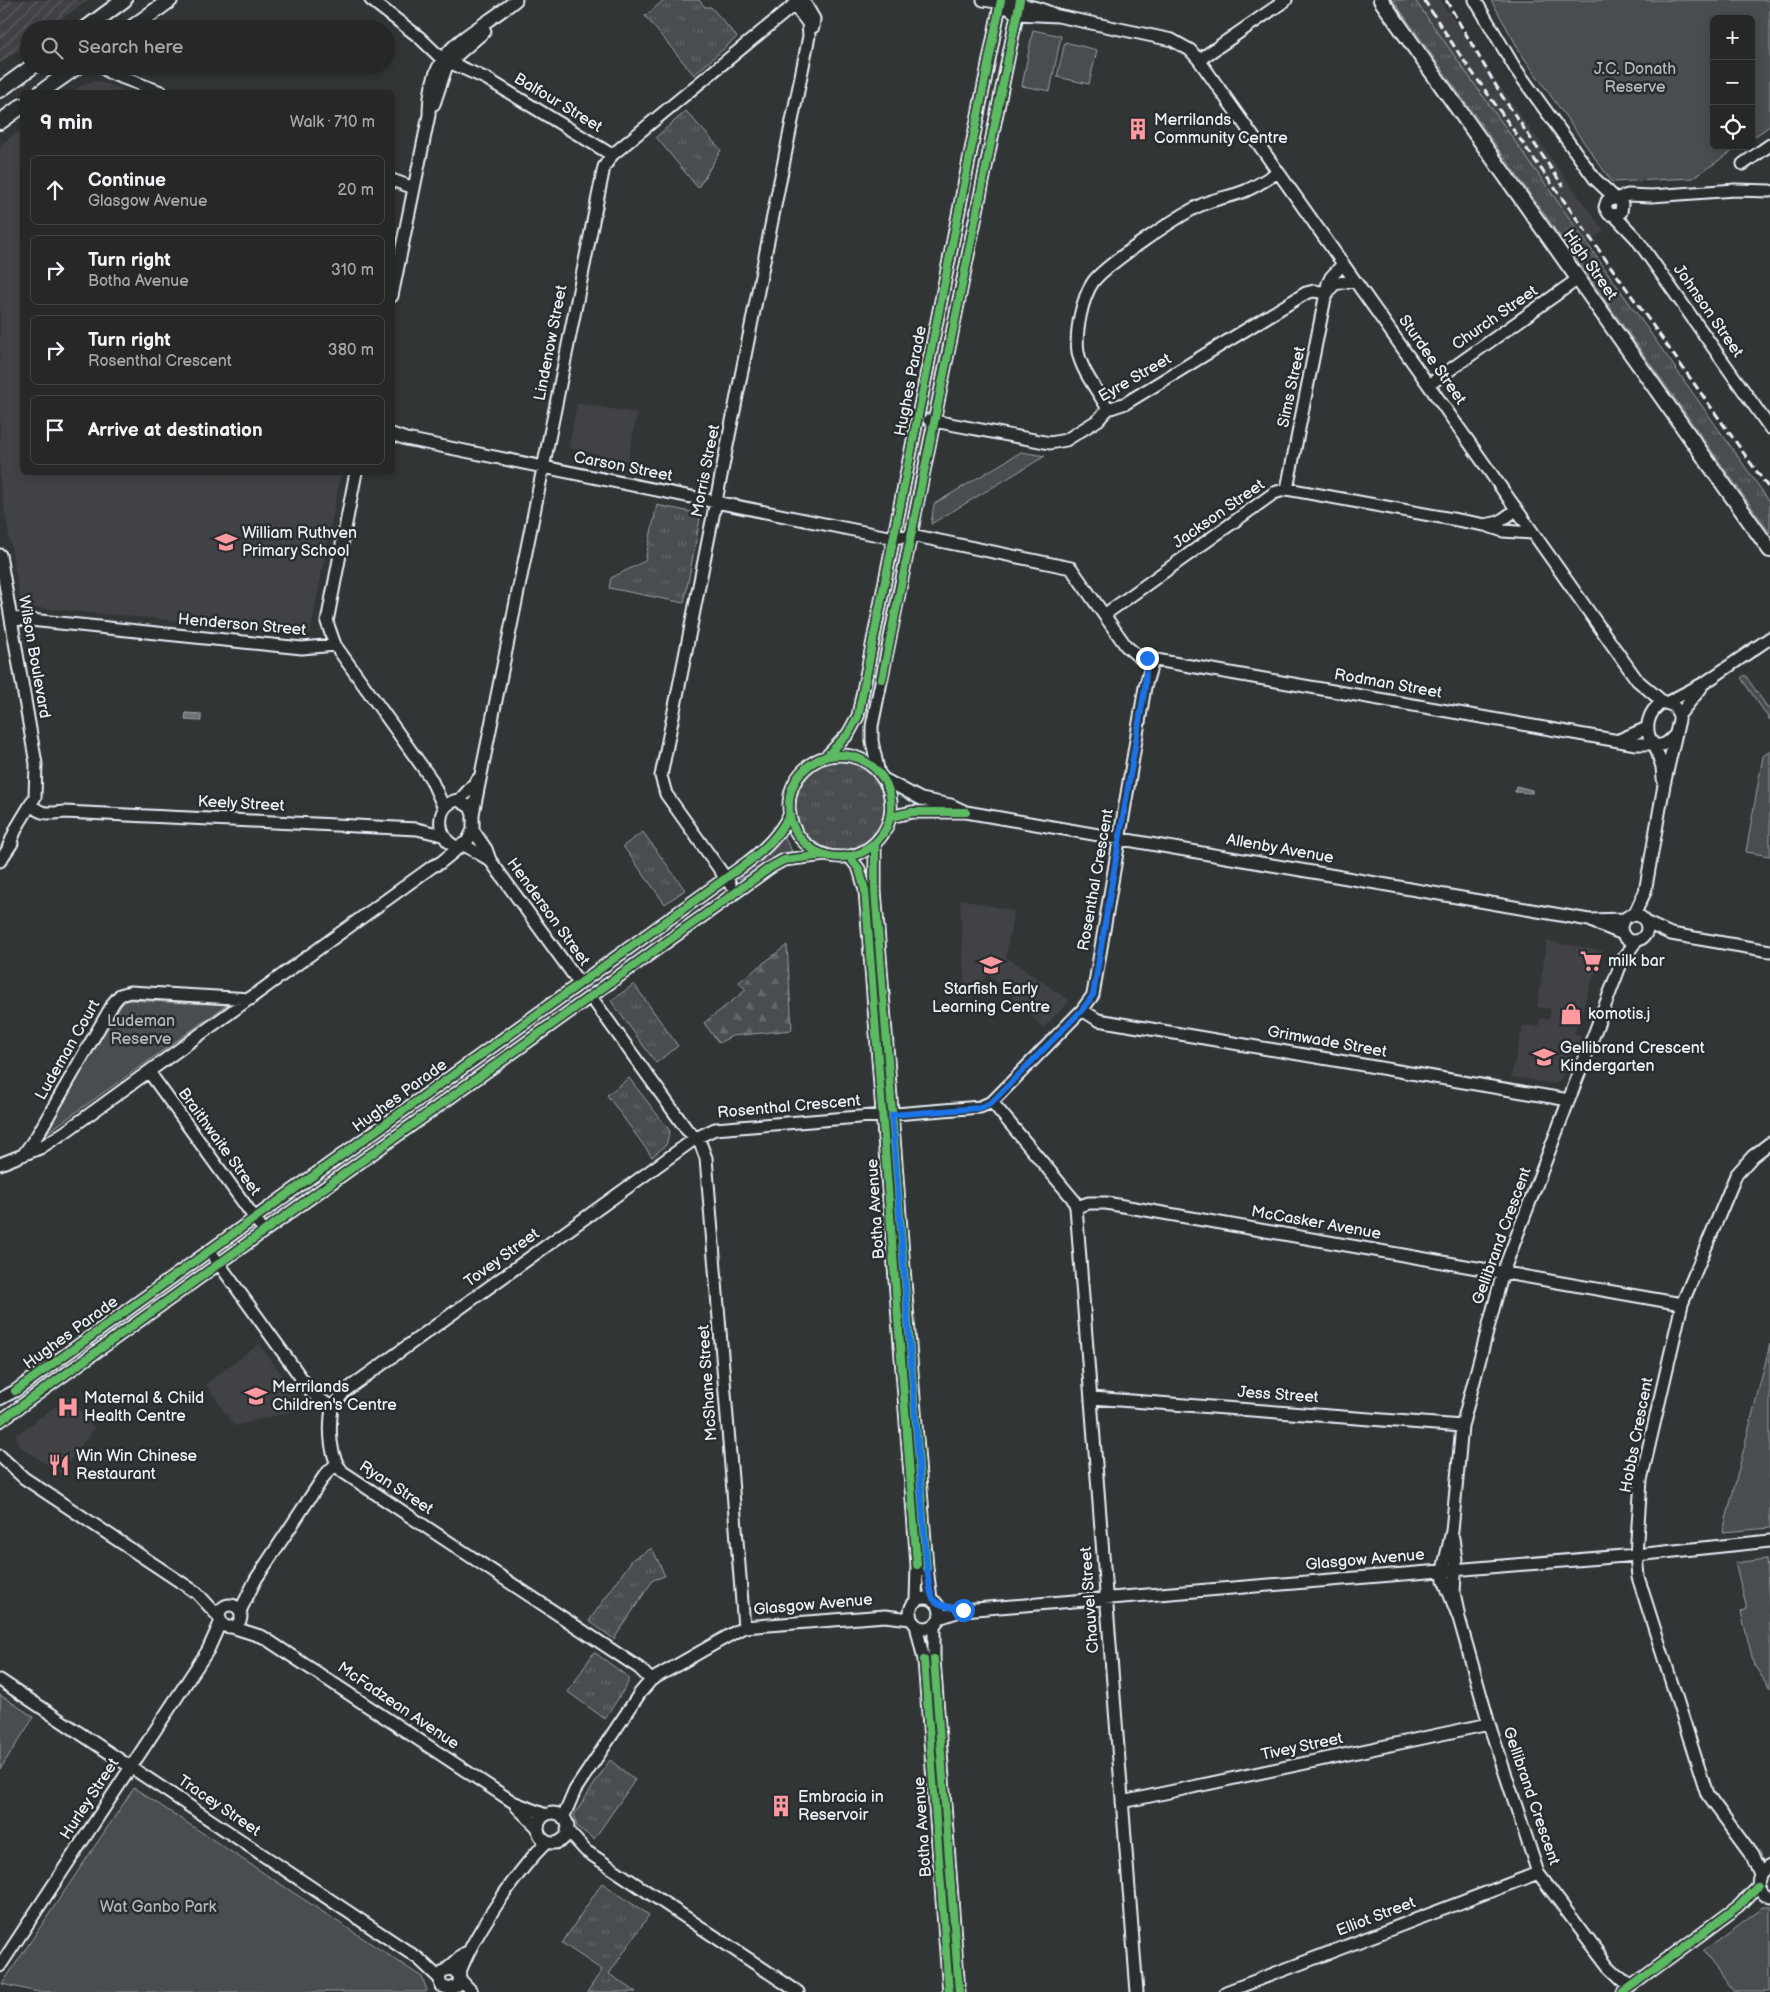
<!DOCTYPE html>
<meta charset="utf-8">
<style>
:root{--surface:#262828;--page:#2e3030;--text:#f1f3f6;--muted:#a4a6a8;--line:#424445}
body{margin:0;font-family:"Balsamiq Sans",sans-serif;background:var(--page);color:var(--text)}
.controls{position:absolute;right:15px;top:15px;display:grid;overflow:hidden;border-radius:8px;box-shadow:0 2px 8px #0003}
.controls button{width:45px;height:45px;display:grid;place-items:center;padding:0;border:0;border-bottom:1px solid var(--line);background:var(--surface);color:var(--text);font:25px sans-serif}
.stop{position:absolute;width:15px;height:15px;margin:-11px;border:4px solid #1a73e8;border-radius:50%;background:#fff}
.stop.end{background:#1a73e8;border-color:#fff;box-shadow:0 1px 5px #0008}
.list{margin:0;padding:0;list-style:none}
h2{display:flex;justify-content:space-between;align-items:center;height:65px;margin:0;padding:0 20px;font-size:21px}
h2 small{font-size:16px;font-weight:400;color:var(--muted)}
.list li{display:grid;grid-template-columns:32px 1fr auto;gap:15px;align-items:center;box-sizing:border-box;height:70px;margin:0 10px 10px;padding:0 10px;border:1px solid var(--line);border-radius:8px}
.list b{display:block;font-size:19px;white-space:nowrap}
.list p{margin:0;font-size:16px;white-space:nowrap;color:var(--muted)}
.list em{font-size:16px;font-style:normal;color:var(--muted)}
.icon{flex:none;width:28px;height:28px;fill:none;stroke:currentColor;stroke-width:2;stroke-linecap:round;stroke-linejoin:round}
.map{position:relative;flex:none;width:1770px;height:1992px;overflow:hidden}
.search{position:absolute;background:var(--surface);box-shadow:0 2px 8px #0003;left:20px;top:20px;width:375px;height:55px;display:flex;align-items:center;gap:12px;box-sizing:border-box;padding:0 18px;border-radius:28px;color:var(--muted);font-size:19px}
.panel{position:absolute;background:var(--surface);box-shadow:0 2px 8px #0003;left:20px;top:90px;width:375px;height:385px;border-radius:8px}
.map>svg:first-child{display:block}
.built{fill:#3f4244}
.industrial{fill:url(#industrial-furrows)}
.grass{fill:url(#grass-tufts);stroke:#989fa4}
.forest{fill:url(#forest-firs);stroke:#989fa4}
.park{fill:#494d4f;stroke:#989fa4}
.water{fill:url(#water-waves);stroke:#9fa5aa}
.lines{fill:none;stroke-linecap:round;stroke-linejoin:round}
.minor-casing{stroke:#e8f1f8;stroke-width:15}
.major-casing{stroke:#e8f1f8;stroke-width:18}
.minor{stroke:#2a2d2e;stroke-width:11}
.major{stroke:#2a2d2e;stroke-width:14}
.rail{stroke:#e8f1f8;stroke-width:3;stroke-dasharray:8 4;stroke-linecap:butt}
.cycleway-casing{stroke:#2a2d2e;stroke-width:11}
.cycleway{stroke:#5cba63;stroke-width:8}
.route{stroke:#1a73e8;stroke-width:6}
.labels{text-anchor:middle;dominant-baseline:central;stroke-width:5;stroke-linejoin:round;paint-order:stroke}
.park-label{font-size:16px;fill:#b0b8bd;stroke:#2a2d2e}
.street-label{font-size:16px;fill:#e8f1f8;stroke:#2a2d2e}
.poi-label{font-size:16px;fill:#e8f1f8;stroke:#2a2d2e;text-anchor:start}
</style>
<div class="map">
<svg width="1770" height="1992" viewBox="0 0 1770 1992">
<defs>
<pattern id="industrial-furrows" width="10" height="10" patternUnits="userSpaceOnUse" patternTransform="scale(1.25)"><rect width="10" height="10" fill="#3f4244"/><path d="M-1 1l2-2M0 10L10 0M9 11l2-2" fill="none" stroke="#5b5e60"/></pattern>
<pattern id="grass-tufts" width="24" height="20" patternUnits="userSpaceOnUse" patternTransform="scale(1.25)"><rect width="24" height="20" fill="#494d4f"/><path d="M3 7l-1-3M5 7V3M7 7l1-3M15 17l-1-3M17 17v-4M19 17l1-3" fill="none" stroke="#636769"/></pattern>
<pattern id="forest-firs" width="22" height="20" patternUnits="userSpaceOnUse" patternTransform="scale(1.25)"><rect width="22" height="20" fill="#494d4f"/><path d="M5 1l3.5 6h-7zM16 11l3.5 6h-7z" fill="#636769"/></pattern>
<pattern id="water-waves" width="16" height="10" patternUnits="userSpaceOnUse" patternTransform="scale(1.25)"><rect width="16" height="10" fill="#6e7376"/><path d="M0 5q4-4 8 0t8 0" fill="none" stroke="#5a5e60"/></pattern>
</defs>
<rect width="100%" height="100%" fill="#323536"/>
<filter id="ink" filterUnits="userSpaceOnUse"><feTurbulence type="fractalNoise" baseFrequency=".02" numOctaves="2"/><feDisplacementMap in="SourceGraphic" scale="10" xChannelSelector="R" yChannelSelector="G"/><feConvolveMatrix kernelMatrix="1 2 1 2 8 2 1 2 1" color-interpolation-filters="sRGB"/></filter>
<g filter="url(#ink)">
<path class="built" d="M1415,0H1440L1527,125L1604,231L1588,243L1481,96Z
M98,81L129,92H72L85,83Z
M22,129V472L341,473L310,633L28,607L20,599L0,483V145Z
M577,403L637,413L628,461L569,448Z
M960,899L1014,911L1006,957L1070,1001L1043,1028L989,974L972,990L974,997L965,998Z
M1547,941L1603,951L1574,1032L1581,1036L1560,1081L1555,1084L1511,1077L1523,1025L1538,1027L1540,1018L1549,1019L1551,1009L1537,1007Z
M259,1344L306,1408L234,1426L206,1384Z
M70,1396L94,1428L61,1474L19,1446L16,1435Z"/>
<path class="industrial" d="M0,0H88L48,29H29V43L0,63Z"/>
<path class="grass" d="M664,0H699L705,7H711L737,37L694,75L645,16Z
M1393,0H1415L1770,502V533Z
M686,111L721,150L698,188L656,137Z
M657,505L696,513L700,519L684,603L609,588L611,578L645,561Z
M793 806a47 47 0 1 1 94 0a47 47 0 1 1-94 0Z
M643,832L685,890L665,904L623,846Z
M783,835L792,851C776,857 751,881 736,878L771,849Z
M634,984L678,1046L656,1063L611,1001Z
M629,1078L670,1131L666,1145L652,1157L607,1095Z
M652,1548L665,1576L653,1580L614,1639L589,1621L632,1560Z
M594,1652L628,1677V1683L605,1719L568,1692Z
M610,1760L635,1780L594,1839L577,1827L574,1815Z
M602,1883L649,1915L609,1974L636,1992H587L602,1970L562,1943Z"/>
<path class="forest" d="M787,945L792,1030L732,1036L719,1043L704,1023L746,990L739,982Z"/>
<path class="park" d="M1491,0H1770V126L1751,139V19H1714V146H1740L1693,178L1612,182L1522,55Z
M1033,30L1061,36L1050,91L1022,86Z
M1065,42L1097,50L1089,84L1057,77Z
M1021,452L1045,456L931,524L934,504Z
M1745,675L1770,711V720L1741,678Z
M1770,751V856L1746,852L1763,756Z
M128,1000L227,1005L41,1137L122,1004Z
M1770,1344V1528L1723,1532Z
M1766,1559L1770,1616V1689L1754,1665L1741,1612L1747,1609L1735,1563Z
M0,1695L34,1717L0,1769Z
M134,1788L422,1977L427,1990L426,1992H38L2,1984Z
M1763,1907H1770V1992H1734L1703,1951Z"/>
<path class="water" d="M186,713L201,714V721L185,720Z
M1516,786L1532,790V793L1515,792Z"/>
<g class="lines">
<g class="minor-casing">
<path id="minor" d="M371,0L419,37L442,59L487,79L612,155
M803,0L814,19L813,27
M983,0C1010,5 1031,2 1057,16
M1475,0L1515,68L1595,179L1615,198
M1000,3L1017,14L1058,16L1172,40L1190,50L1199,60L1286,0
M1199,60L1637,680L1663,702
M101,66L110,73L161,92
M434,104L446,68L456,56L485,31
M1743,164L1770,145
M392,180L414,188
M1617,198L1622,204L1621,212L1616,215L1609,214L1605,207L1607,201L1628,195L1652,196L1735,190L1770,191
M1614,215L1636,238L1770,428
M1328,291L1335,284L1354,280
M392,296L429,115C429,43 469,39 516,0
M1430,384L1578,279
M1108,409C1098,391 1082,372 1078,352C1075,332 1082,298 1093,282C1105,265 1181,214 1201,205C1215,198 1231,197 1245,191C1257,186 1267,179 1278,172
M929,420L1050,443L1066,440L1098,420L1108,409L1126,403L1306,293L1314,291L1328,293
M392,434L406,439L893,538L911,535L1071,568L1126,646L1139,657L1636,744H1653
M1287,489L1328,283L1331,277L1343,264
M1485,525L1499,522L1516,510
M0,555L36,764L35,797L17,827L8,848
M1104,615L1274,493L1287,489L1485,525L1503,531L1532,533
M11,618L302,648L335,645L431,779L444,808
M335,645L327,622L356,472
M1668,702L1706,682L1770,638
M1679,715L1701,688
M1619,740L1647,728
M1655,745L1662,767L1663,779
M789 806a51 51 0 1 1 102 0a51 51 0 1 1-102 0Z
M826,757L848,734L858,716L1001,0
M879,774L872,741V726L1020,0
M882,778L921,799L951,805L964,811
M458,800L470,807L473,814V830L467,842L457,847C436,840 434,804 458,800Z
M460,800L479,778
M32,805C41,816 52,813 64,812L417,829L442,835
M473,814L604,167L612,155L800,0
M890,817L912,812H966L1589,920L1625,919
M473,830L486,849L490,860L580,984
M875,843V890L927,1568L931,1599
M464,845L490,860
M849,856L859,869L865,890L917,1565L916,1601
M0,861L12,843
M730,884L666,794L661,776L809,36L808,23L794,5
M1621 928a13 13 0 1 1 26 0a13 13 0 1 1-26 0Z
M1634,915L1645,892L1664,785L1679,720V715L1674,706L1663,702C1648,711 1643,729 1653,744C1664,748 1669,741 1676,734
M1593,922L1623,934
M1647,923L1671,934L1770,951
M591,997L687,1130L696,1138L715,1129L980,1107L992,1102L1082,1010L1093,995L1145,687L1153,660
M1082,1010L1098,1020L1569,1100
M149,1072L259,1224
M992,1102L1073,1199L1076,1207L1137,1992
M23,1155L38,1134L114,1002L120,995L130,992L251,999
M0,1164L40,1148L65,1132L433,866L440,863L461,846
M1076,1207L1089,1203H1106L1682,1304
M215,1258L312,1393L332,1408C329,1427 329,1458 343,1472L639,1668L651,1680
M1092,1398L1462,1426
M0,1399L15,1391L748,862C766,848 779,835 790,814
M332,1408L345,1391L696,1138L701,1145L706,1158L744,1627
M0,1421L771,867L784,860L825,855
M0,1456L24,1478L197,1593L220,1618
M1453,1538L1456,1560L1454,1592L1459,1618L1489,1724L1538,1873L1608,1966L1630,1987
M910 1613a15 15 0 1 1 30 0a15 15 0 1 1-30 0Z
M219 1616a11 11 0 1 1 22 0a11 11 0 1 1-22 0Z
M240,1611L256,1579L325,1475L336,1464
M939,1618L963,1610L1636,1555L1770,1541
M1459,1618L1444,1580L1443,1570L1452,1531L1462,1426L1503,1272L1622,961L1636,941
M916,1625L924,1660L949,1992
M934,1625V1659L959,1992
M232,1627L263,1637L513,1802L546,1815
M0,1680L419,1959L439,1978
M1122,1802L1489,1724
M516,1806L538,1828
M538 1828a15 15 0 1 1 30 0a15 15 0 1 1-30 0Z
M563,1818L575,1790L640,1693L651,1680L744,1627L885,1616L911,1619
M567,1830L586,1851L798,1992
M1770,1866C1755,1873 1754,1890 1770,1897
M1760,1874L1752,1855L1707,1794L1638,1577L1636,1555L1641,1480L1682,1304L1736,1175L1753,1156L1770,1143
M0,1966L208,1650L221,1621
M448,1968L454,1970L460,1977L458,1985L450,1989L441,1986L439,1976L465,1953
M459,1975C471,1938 519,1868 547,1842
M460,1979L472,1992
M1226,1992L1538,1873
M1623,1992L1739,1906L1758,1886"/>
</g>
<g class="major-casing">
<path id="major" d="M1381,0L1770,550
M85,29L124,0
M130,29L170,0
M0,90L33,66
M41,92L78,66
M0,122L22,106"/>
</g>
<use href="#minor" class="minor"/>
<use href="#major" class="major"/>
<path class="rail" d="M1424,0L1460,55L1770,490
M1446,0L1502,96L1563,186"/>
<g class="cycleway-casing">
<path id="cycleway" d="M882,679L1020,0
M789 806a51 51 0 1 1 102 0a51 51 0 1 1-102 0Z
M826,757L848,734L858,716L1001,0
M890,817L912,812H966
M875,843V890L927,1568
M849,856L859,869L865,890L917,1565
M15,1391L748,862C766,848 779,835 790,814
M0,1421L771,867L784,860L825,855
M934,1659L959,1992
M924,1660L949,1992
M1623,1992L1739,1906L1758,1886"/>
</g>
<use href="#cycleway" class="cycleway"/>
</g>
</g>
<g class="lines" filter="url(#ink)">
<path class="route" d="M963,1610C927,1603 932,1602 927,1568L892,1115L980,1108L992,1102L1082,1010L1093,995L1145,687L1147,658"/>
</g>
<defs>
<g id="building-bare" transform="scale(1.725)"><path d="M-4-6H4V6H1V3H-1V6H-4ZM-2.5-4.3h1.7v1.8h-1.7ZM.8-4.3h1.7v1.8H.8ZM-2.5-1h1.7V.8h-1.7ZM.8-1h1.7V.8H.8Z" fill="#ff9aa2" stroke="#2a2d2e" stroke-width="2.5" paint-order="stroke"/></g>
<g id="school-bare" transform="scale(1.725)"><path d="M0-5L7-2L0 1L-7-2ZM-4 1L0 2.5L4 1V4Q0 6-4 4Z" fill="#ff9aa2" stroke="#2a2d2e" stroke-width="2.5" paint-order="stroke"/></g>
<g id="supermarket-bare" transform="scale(1.725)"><path d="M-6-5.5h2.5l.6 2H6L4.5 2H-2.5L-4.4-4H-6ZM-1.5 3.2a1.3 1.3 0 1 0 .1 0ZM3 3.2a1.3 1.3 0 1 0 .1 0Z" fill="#ff9aa2" stroke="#2a2d2e" stroke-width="2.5" paint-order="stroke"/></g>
<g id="shop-bare" transform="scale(1.725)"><path d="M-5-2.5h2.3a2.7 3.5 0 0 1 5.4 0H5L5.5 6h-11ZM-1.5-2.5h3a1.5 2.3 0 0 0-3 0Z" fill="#ff9aa2" stroke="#2a2d2e" stroke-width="2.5" paint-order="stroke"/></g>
<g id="hospital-bare" transform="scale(1.725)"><path d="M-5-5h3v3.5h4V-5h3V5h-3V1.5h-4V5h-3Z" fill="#ff9aa2" stroke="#2a2d2e" stroke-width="2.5" paint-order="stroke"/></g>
<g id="restaurant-bare" transform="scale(1.725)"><path d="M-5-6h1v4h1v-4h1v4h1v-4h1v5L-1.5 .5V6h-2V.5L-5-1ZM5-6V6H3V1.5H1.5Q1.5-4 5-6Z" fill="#ff9aa2" stroke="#2a2d2e" stroke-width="2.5" paint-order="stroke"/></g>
</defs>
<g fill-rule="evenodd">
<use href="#building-bare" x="1138" y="129"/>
<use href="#school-bare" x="226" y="542"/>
<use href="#supermarket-bare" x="1591" y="961"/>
<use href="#school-bare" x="991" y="965"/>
<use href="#shop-bare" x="1571" y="1014"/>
<use href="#school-bare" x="1544" y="1057"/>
<use href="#school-bare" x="256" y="1396"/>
<use href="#hospital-bare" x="68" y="1407"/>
<use href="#restaurant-bare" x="59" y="1465"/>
<use href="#building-bare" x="781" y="1806"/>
</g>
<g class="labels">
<g class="park-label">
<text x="1635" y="69">J.C. Donath<tspan x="1635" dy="18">Reserve</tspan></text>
<text x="141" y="1021">Ludeman<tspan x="141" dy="18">Reserve</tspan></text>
<text x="158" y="1907">Wat Ganbo Park</text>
</g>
<g class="street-label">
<text transform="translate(558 103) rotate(31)">Balfour Street</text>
<text transform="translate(1590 265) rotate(55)">High Street</text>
<text transform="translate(1708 311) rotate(55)">Johnson Street</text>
<text transform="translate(1495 318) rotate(-35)">Church Street</text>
<text transform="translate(551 343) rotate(-79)">Lindenow Street</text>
<text transform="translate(1432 360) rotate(55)">Sturdee Street</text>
<text transform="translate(1135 378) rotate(-30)">Eyre Street</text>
<text transform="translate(911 381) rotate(-79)">Hughes Parade</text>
<text transform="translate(1292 387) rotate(-78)">Sims Street</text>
<text transform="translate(623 467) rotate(11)">Carson Street</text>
<text transform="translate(706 471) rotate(-79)">Morris Street</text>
<text transform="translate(1219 514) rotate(-35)">Jackson Street</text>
<text transform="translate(242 625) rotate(5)">Henderson Street</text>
<text transform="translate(34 657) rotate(80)">Wilson Boulevard</text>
<text transform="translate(1388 684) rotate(10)">Rodman Street</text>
<text transform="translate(241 804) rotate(3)">Keely Street</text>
<text transform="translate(1280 849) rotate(10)">Allenby Avenue</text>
<text transform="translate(1096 880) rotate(-80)">Rosenthal Crescent</text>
<text transform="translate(548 912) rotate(54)">Henderson Street</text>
<text transform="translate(1327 1042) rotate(10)">Grimwade Street</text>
<text transform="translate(68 1050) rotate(-60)">Ludeman Court</text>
<text transform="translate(400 1096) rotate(-36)">Hughes Parade</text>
<text transform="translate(789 1107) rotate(-5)">Rosenthal Crescent</text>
<text transform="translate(219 1142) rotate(54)">Braithwaite Street</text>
<text transform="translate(876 1209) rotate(-94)">Botha Avenue</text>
<text transform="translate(1316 1223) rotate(10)">McCasker Avenue</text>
<text transform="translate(1502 1236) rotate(-70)">Gellibrand Crescent</text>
<text transform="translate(502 1258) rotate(-36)">Tovey Street</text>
<text transform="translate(71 1333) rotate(-36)">Hughes Parade</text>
<text transform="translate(708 1383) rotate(-94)">McShane Street</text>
<text transform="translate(1278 1395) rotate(4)">Jess Street</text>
<text transform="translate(1637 1435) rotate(-79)">Hobbs Crescent</text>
<text transform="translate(396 1488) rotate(33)">Ryan Street</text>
<text transform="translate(1365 1560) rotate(-5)">Glasgow Avenue</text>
<text transform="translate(1090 1600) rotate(-94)">Chauvel Street</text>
<text transform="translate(813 1605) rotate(-5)">Glasgow Avenue</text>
<text transform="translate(398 1706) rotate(34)">McFadzean Avenue</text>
<text transform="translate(1302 1747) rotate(-12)">Tivey Street</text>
<text transform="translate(1531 1796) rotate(71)">Gellibrand Crescent</text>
<text transform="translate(90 1799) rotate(-57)">Hurley Street</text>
<text transform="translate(219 1806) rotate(34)">Tracey Street</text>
<text transform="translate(923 1827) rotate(-94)">Botha Avenue</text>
<text transform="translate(1376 1917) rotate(-21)">Elliot Street</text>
</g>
<g class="poi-label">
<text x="1154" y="120">Merrilands<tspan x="1154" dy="18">Community Centre</tspan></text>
<text x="242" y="533">William Ruthven<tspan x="242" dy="18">Primary School</tspan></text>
<text x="1608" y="961">milk bar</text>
<text x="991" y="989" text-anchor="middle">Starfish Early<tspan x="991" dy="18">Learning Centre</tspan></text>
<text x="1588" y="1014">komotis.j</text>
<text x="1560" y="1048">Gellibrand Crescent<tspan x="1560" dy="18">Kindergarten</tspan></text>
<text x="272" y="1387">Merrilands<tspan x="272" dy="18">Children's Centre</tspan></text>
<text x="84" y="1398">Maternal &amp; Child<tspan x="84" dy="18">Health Centre</tspan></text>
<text x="76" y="1456">Win Win Chinese<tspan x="76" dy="18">Restaurant</tspan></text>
<text x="798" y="1797">Embracia in<tspan x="798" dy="18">Reservoir</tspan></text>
</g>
</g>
</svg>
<div class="controls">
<button>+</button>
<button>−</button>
<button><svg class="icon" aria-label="locate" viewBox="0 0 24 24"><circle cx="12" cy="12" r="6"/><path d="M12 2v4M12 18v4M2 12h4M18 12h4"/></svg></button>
</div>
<div class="stop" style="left:963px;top:1610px"></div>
<div class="stop end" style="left:1147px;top:658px"></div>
<div class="search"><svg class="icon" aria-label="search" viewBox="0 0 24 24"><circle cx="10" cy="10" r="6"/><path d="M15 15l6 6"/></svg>Search here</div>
<section class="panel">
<h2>9 min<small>Walk · 710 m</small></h2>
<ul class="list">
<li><svg class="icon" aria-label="ahead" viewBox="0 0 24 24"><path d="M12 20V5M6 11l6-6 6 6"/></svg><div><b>Continue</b><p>Glasgow Avenue</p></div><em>20 m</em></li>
<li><svg class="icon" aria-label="right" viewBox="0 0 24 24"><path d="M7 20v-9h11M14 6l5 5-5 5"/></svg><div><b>Turn right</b><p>Botha Avenue</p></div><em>310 m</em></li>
<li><svg class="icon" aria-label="right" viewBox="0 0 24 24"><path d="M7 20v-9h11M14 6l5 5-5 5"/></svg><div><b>Turn right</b><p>Rosenthal Crescent</p></div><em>380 m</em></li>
<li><svg class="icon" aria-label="arrive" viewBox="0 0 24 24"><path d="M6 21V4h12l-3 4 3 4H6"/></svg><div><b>Arrive at destination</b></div></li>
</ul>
</section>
</div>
